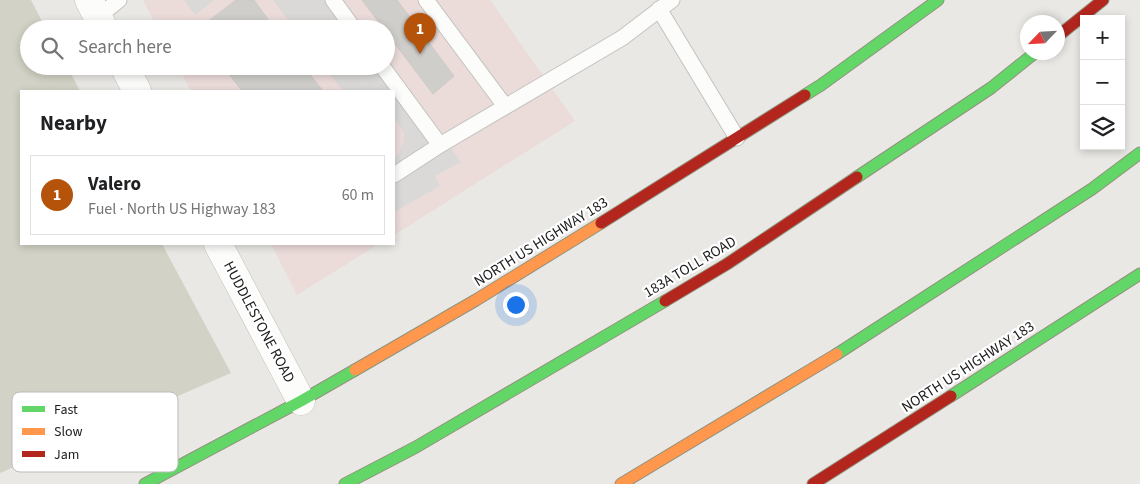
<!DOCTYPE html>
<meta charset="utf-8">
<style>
:root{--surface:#fff;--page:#f6f6f6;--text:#202124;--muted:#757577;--line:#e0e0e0;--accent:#b45309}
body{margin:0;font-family:"Source Sans 3",sans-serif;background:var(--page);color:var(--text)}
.controls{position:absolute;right:15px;top:15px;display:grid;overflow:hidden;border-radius:0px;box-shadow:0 2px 8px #0003}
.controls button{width:45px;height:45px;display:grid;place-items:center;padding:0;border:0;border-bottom:1px solid var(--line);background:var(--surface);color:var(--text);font:25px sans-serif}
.compass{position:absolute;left:1020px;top:15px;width:45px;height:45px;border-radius:50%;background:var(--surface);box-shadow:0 2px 8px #0003;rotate:245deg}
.you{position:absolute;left:515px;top:304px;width:18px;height:18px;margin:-12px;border:4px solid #fff;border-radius:50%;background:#1a73e8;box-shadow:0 0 0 8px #1a73e833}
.badge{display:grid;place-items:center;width:32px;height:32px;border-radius:50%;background:var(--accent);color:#fff;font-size:16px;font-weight:700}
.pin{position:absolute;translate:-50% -41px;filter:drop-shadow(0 1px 2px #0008)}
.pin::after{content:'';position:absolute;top:26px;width:18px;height:15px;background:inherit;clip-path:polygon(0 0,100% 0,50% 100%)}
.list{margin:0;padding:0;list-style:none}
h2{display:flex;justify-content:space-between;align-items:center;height:65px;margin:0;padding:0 20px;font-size:21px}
h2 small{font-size:16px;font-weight:400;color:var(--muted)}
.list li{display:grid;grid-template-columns:32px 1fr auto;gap:15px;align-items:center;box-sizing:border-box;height:80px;margin:0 10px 10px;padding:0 10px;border:1px solid var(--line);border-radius:0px}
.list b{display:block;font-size:19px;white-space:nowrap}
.list p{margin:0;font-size:16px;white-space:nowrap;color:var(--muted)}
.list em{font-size:16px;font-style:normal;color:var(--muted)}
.icon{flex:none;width:28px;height:28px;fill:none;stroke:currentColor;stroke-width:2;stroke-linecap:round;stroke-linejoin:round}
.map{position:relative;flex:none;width:1140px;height:484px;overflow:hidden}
.search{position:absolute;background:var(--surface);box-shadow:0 2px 8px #0003;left:20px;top:20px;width:375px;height:55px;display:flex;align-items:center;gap:12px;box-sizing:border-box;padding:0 18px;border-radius:28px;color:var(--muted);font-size:19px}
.panel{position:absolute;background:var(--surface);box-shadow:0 2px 8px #0003;left:20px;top:90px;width:375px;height:155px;border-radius:0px}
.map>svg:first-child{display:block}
.commercial{fill:#ebdcda}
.construction{fill:#d3d2c6}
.parking{fill:#dad9d8}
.building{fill:#d0cecb;stroke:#cdcac6}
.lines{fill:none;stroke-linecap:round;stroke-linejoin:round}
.lane-casing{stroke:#c3c2c0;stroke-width:17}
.street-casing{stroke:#c3c2c0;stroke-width:29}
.fast-casing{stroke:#91927e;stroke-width:13}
.slow-casing{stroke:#91927e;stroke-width:13}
.jam-casing{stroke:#91927e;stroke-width:13}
.lane{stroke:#fcfcfb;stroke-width:15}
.street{stroke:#fcfcfb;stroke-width:28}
.fast{stroke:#63d668;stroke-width:11}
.slow{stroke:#ff974d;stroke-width:11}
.jam{stroke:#b3261e;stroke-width:11}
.labels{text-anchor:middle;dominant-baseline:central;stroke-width:4.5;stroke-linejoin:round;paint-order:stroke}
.street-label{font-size:15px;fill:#1c1c1c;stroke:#fff}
.key{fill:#fff;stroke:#bbb;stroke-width:1}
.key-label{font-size:14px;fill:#1c1c1c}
</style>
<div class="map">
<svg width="1140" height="484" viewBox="0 0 1140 484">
<rect width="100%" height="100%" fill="#eae8e4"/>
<path class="commercial" d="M143,0H490L575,121L394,235V91H191L178,66H386V29H158Z
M271,244H379L297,295Z"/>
<path class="construction" d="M0,0H31L46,29H29V66H67L80,91H21V244H162L231,373L0,473Z"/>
<path class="parking" d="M184,0H214L195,15Z
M273,0H342L363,29H295Z
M386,60L461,162L435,176L440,186L394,212V159L399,153L403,144L404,133L394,118V91H343L323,66H386Z"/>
<path class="building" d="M236,0H254L275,29H198Z
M362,0H397L454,76L433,94L386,32V29H384Z
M223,66H303L323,91H242Z"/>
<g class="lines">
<g class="lane-casing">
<path id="lane" d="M333,0L354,29
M426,0L505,106
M659,9L737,138
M98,17L119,0
M382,66L440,145
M394,175L440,145L622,38L672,0"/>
</g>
<g class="street-casing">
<path id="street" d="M89,0L104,29
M124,66L137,91
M218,244L301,401"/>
</g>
<g class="fast-casing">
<path id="fast" d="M805,95L821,85L938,0
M857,177L991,88L1036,52
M837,354L1092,189L1140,153
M951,396L1140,274
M145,484L301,401L355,370
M345,484L416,447L665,301"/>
</g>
<g class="slow-casing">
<path id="slow" d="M355,370L476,300L601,223
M621,484L837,354"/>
</g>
<g class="jam-casing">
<path id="jam" d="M1058,36L1103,0
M601,223L805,95
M665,301L727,264L857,177
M813,484L951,396"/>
</g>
<use href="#lane" class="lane"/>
<use href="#street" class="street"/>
<use href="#fast" class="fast"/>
<use href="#slow" class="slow"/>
<use href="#jam" class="jam"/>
</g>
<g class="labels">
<g class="street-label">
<text transform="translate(541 242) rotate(-32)">NORTH US HIGHWAY 183</text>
<text transform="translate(690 267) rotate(-31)">183A TOLL ROAD</text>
<text transform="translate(259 322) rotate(62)">HUDDLESTONE ROAD</text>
<text transform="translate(968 367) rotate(-33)">NORTH US HIGHWAY 183</text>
</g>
</g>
<rect x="12" y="392" width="166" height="80" rx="8" class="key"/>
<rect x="22" y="406" width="23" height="6" fill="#63d668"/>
<rect x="22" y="428" width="23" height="7" fill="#ff974d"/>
<rect x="22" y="451" width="23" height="6" fill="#b3261e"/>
<g class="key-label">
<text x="54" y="414">Fast</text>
<text x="54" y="436">Slow</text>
<text x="54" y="459">Jam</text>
</g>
</svg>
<div class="controls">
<button>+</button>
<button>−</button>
<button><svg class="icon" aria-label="layers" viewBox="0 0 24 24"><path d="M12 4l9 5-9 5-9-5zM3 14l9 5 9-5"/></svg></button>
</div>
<svg class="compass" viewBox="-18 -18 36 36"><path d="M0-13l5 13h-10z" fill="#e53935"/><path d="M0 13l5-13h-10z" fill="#757577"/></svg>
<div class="you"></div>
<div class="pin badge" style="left:420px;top:54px">1</div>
<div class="search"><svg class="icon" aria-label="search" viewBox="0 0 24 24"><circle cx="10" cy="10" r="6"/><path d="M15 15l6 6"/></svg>Search here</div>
<section class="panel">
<h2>Nearby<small></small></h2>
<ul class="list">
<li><span class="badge">1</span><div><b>Valero</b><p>Fuel · North US Highway 183</p></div><em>60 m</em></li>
</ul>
</section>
</div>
